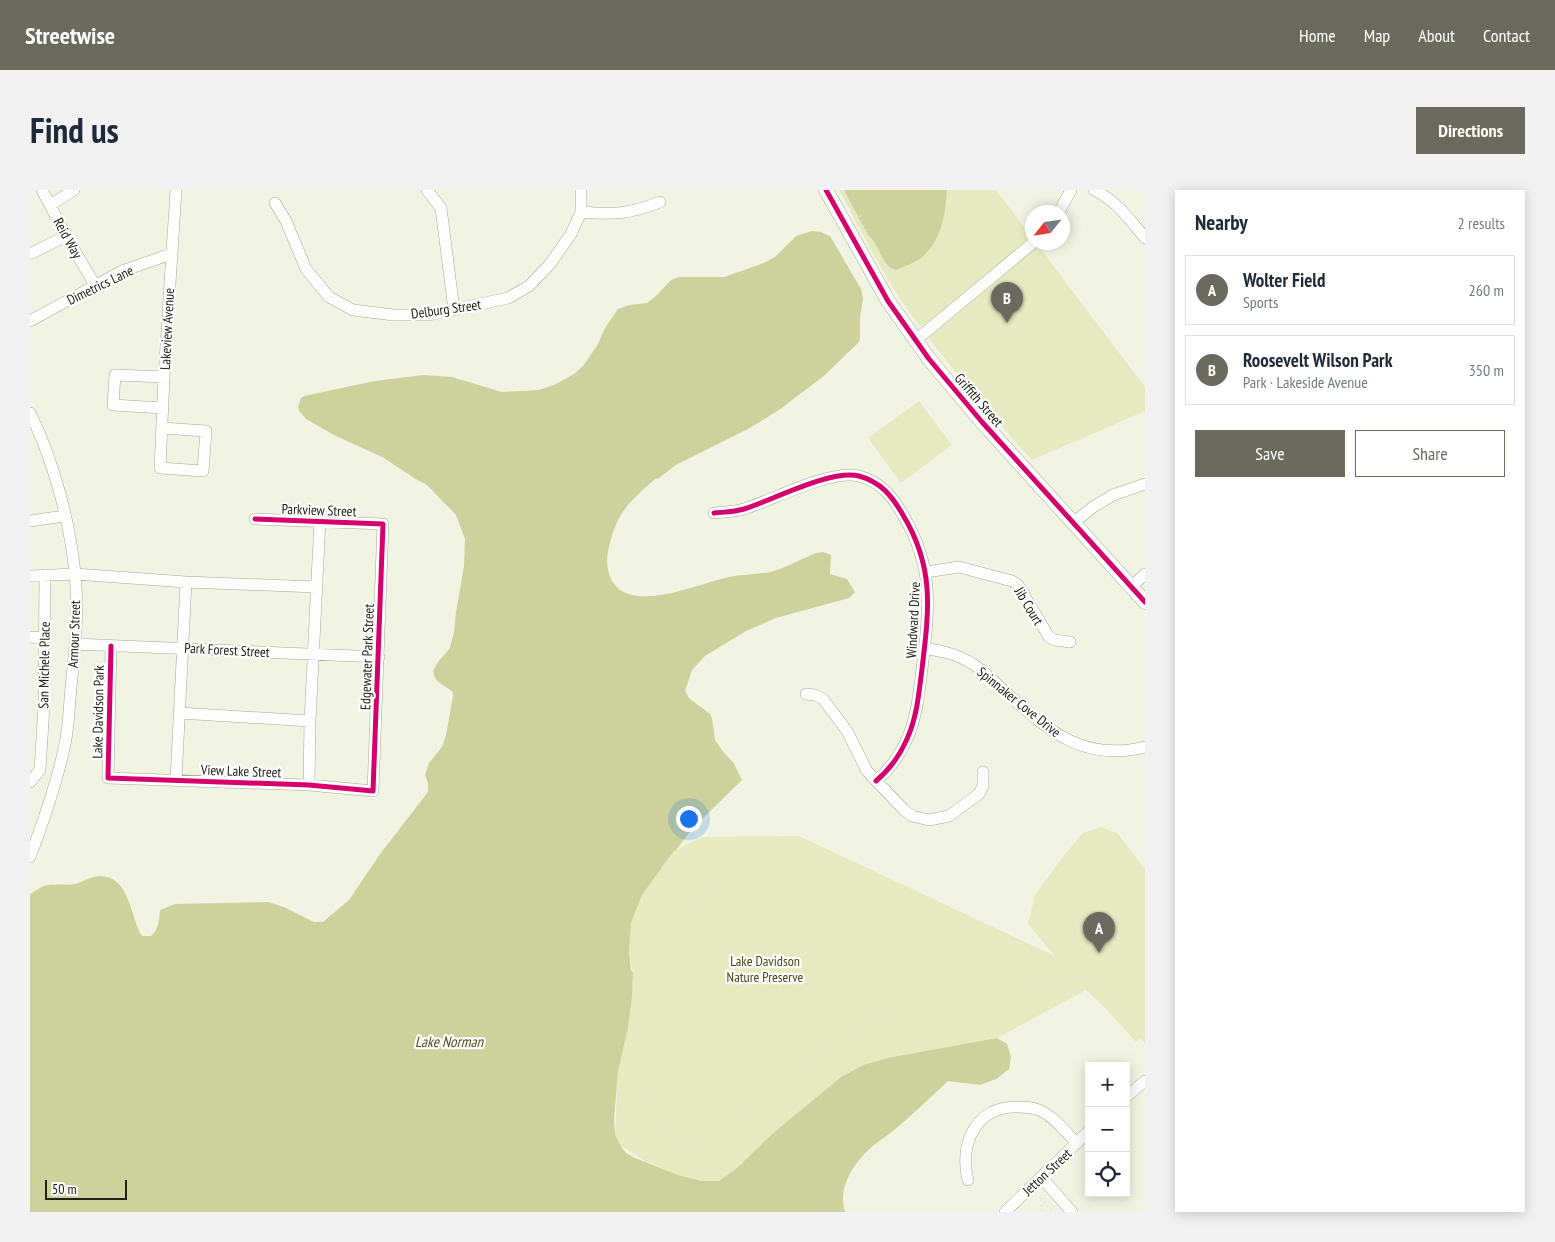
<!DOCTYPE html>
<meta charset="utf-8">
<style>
:root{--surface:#fff;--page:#f2f2f3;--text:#1f2937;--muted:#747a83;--line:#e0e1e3;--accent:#6a6b5e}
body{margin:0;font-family:"PT Sans Narrow",sans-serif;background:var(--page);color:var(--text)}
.controls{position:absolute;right:15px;bottom:15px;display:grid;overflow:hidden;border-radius:0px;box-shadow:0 2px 12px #0003}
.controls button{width:45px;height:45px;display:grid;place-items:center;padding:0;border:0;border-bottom:1px solid var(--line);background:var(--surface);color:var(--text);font:25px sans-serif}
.compass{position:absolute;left:995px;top:15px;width:45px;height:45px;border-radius:50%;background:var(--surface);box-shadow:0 2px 12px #0003;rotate:240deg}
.scale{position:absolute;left:15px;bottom:12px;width:82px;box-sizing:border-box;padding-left:5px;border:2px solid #202116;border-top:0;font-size:14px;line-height:18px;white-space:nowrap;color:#202116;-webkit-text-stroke:4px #fff;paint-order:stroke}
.you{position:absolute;left:658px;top:628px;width:18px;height:18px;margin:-12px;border:4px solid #fff;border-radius:50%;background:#1a73e8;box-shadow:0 0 0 8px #1a73e833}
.badge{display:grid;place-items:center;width:32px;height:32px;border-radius:50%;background:var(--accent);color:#fff;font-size:16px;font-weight:700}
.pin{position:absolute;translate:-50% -41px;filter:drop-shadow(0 1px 2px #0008)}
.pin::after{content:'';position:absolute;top:26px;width:18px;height:15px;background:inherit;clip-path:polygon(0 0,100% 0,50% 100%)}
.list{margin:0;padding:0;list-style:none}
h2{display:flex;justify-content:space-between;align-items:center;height:65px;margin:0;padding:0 20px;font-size:21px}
h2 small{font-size:16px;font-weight:400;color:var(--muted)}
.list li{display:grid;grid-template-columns:32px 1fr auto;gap:15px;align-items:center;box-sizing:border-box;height:70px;margin:0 10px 10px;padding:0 10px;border:1px solid var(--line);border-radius:0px}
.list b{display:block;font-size:19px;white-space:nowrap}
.list p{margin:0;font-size:16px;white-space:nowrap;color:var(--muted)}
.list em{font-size:16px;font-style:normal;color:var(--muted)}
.actions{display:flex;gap:10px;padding:15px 20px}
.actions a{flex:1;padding:11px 0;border:1px solid var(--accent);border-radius:0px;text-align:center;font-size:18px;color:var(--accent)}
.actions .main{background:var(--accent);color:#fff}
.icon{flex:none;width:28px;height:28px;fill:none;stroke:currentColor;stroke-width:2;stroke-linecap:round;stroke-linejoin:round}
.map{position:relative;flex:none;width:1115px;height:1022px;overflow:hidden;border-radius:0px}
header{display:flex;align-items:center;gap:30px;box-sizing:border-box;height:70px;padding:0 25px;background:var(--accent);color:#fff}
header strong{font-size:24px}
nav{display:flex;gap:28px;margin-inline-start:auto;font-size:18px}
.intro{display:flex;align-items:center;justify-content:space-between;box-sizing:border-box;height:120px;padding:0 30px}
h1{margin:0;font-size:35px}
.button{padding:12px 22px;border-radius:0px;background:var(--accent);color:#fff;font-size:18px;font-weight:700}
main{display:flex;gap:30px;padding:0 30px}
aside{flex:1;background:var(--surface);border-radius:0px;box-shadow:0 2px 12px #0003}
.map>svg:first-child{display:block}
.green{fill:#e6eac1}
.water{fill:#cdd19c}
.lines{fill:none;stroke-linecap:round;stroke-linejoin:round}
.minor-casing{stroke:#a6a89a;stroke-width:12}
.major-casing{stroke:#a6a89a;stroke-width:15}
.path{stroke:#e1e2dc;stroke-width:2;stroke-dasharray:1 4;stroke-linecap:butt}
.minor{stroke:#fdfdfb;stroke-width:11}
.major{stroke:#fdfdfb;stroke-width:14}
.cycleway-casing{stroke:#fff;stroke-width:8}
.cycleway{stroke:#d6006c;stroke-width:5}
.labels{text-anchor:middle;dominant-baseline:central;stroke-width:4.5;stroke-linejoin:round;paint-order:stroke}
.street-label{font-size:14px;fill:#202116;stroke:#fff}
.park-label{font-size:14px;fill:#454714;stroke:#fff}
.water-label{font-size:15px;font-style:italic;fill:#4d501e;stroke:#fff}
</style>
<header>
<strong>Streetwise</strong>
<nav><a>Home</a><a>Map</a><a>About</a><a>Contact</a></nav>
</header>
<div class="intro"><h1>Find us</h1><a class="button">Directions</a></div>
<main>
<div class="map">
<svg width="1115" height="1022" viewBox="0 0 1115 1022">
<rect width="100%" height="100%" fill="#f2f4e3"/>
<path class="green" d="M809,0H966L1115,197V221L1002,270C954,217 909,165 869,107C847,73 828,36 809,0Z
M889,211L922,255L871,293L838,248Z
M1071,637L1087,643L1115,679V853L1110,848L1106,852L1076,819L1056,800L967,848L857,868L833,875L811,887L742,944L707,978L689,991H671L648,985L615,971L590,955L585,944L588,881L598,838L602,807L603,783L599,762L601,733L612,705L643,662L672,647L769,646L1025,766L998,734L1005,705L1032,668L1053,643Z"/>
<path class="water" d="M814,0H917C915,25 912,51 891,68C884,73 875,76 866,80C851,76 850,54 838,45Z
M782,41L791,42L800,46L831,99L833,108L830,129V150L828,153L795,185L749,220L718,239L646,275L629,288L625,289C602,310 590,318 581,349C579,357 577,363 577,371C580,433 661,396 695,388C710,384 725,385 740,382C756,378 771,369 786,363L793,362L801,365L800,384L817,389L825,402L819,408L746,428L716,441L675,466L662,480L655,501L659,508L680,524L682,528L685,550L694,563L703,572L712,590L662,639L646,660L643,662L612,705L601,733L599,762L601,780L603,783L602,807L598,838L588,881L584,930L585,944L590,955L596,963L605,968L648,985L671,991H689L707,978L742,944L811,887L833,875L857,868L967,848L977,854L981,867L979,879L966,889L950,895L918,891C900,908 882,925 863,941C857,946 850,950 844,955C825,971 807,996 815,1022H0V704C4,702 9,698 14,696C23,693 35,696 45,694C53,692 61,686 70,686C100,686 100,727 112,746H121C129,739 129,730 130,720L145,714L238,712L254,717L284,732H293L319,710L350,664L398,602V593L395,585L399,573L412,557L416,545L423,506L422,501L407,491L404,485L403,481L408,472L420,458L424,442L426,422L434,376L435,349L426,325L397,295L384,288L354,268L304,245L276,229L269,221L268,217L271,208L274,206L345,191L393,185L422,187L472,202L508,200L524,195L544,184L553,176L567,156L575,138L588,119L599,115L617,113L626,106L641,90L649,87H694L734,73L745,67L766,46Z"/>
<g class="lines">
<g class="minor-casing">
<path id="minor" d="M12,0L36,46L65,95
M397,0L411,18L424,120
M1064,0C1086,10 1100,30 1115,48
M245,13L256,31L276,79L299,107L323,120L364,125H399L478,108L499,96L520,74L541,44L551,22V0
M20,15L44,0
M551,22C584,25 599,24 630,12
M1029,22L1041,0
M0,64L36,46
M0,131L92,81L141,64
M886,150L1004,52
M133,218L83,215L85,185L134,187
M0,223C23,269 40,332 45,383C49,421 45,460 41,497C39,516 39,536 35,554C27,593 14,630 0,667
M132,238L176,241L173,281L130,278L134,187L146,0
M684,323C694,322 704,322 714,319C743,310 801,279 829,286C851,292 862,306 873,325C905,378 899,420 892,479C889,502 887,527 877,549C870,565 859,580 846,591
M0,331L34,326
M1043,333L1063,317L1083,305L1115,294
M896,382L929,377L982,391L988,395L1019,447L1025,450L1040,452
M0,386L45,384L156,392L286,397
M1101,397L1115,384
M0,447L14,448
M45,454L349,467
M81,456L78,588L279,595L343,601L353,334L225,329
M894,458C911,461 927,464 941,473C952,479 961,489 971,498C1016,538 1050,573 1115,557
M776,504L785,505L793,509L817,541L837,581L874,620L882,626L899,630L919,626L949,604L953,596V582
M149,523L280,531
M146,590L156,392
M0,592L10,580L14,516L15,385
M279,595L280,531L290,330
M1096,907L1115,891
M1011,987L1042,1022
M938,990C929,954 946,916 987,917C994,917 1002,917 1009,920C1024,926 1036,943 1047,953
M975,1022L1059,941"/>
</g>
<g class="major-casing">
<path id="major" d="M796,0L858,111L899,169L952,232L1115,412"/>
</g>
<path class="path" d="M825,24L830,26L837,41L836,44
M873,105C892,90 919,68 927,43C930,30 928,14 928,0
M689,695L655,714L623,754L611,921L633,941L654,952L691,940L777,866L802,852L833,839L848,827L853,819C866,818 871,815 883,811C899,807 916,807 929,797L979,792H987L1013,802L1021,800L1035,791L1052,787L1077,803L1103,834L1108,837L1114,835L1115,837
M1011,1005L1012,1022
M1011,1008L1023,1022"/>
<use href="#minor" class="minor"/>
<use href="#major" class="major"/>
<g class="cycleway-casing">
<path id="cycleway" d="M796,0L858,111L899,169L952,232L1115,412
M684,323C694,322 704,322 714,319C743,310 801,279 829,286C851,292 862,306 873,325C905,378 899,420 892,479C889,502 887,527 877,549C870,565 859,580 846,591
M81,456L78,588L279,595L343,601L353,334L225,329"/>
</g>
<use href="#cycleway" class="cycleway"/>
</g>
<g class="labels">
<g class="street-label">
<text transform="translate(38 48) rotate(61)">Reid Way</text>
<text transform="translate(70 95) rotate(-26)">Dimetrics Lane</text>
<text transform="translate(416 119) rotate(-8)">Delburg Street</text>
<text transform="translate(137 139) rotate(-87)">Lakeview Avenue</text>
<text transform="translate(949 210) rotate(49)">Griffith Street</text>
<text transform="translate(289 320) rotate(2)">Parkview Street</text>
<text transform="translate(999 416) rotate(59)">Jib Court</text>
<text transform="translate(883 430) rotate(-87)">Windward Drive</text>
<text transform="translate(44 444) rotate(-88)">Armour Street</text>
<text transform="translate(197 460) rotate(3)">Park Forest Street</text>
<text transform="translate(337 467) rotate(-88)">Edgewater Park Street</text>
<text transform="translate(14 475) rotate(-89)">San Michele Place</text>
<text transform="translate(989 512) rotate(39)">Spinnaker Cove Drive</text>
<text transform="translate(68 522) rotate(-89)">Lake Davidson Park</text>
<text transform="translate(211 581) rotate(2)">View Lake Street</text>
<text transform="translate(1017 982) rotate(-43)">Jetton Street</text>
</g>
<g class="park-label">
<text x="735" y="771">Lake Davidson<tspan x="735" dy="16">Nature Preserve</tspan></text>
</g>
<g class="water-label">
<text x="419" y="851">Lake Norman</text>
</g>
</g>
</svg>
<div class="controls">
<button>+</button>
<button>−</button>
<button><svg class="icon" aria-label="locate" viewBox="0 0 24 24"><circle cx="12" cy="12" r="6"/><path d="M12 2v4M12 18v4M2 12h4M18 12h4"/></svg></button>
</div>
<svg class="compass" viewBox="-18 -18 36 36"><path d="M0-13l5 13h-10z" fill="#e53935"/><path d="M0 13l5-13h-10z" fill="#747a83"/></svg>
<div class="scale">50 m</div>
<div class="you"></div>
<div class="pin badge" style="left:1069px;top:763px">A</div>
<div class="pin badge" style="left:977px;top:133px">B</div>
</div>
<aside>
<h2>Nearby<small>2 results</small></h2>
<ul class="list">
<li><span class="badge">A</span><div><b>Wolter Field</b><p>Sports</p></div><em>260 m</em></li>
<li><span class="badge">B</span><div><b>Roosevelt Wilson Park</b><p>Park · Lakeside Avenue</p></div><em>350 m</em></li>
</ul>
<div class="actions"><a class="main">Save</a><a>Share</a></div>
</aside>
</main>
